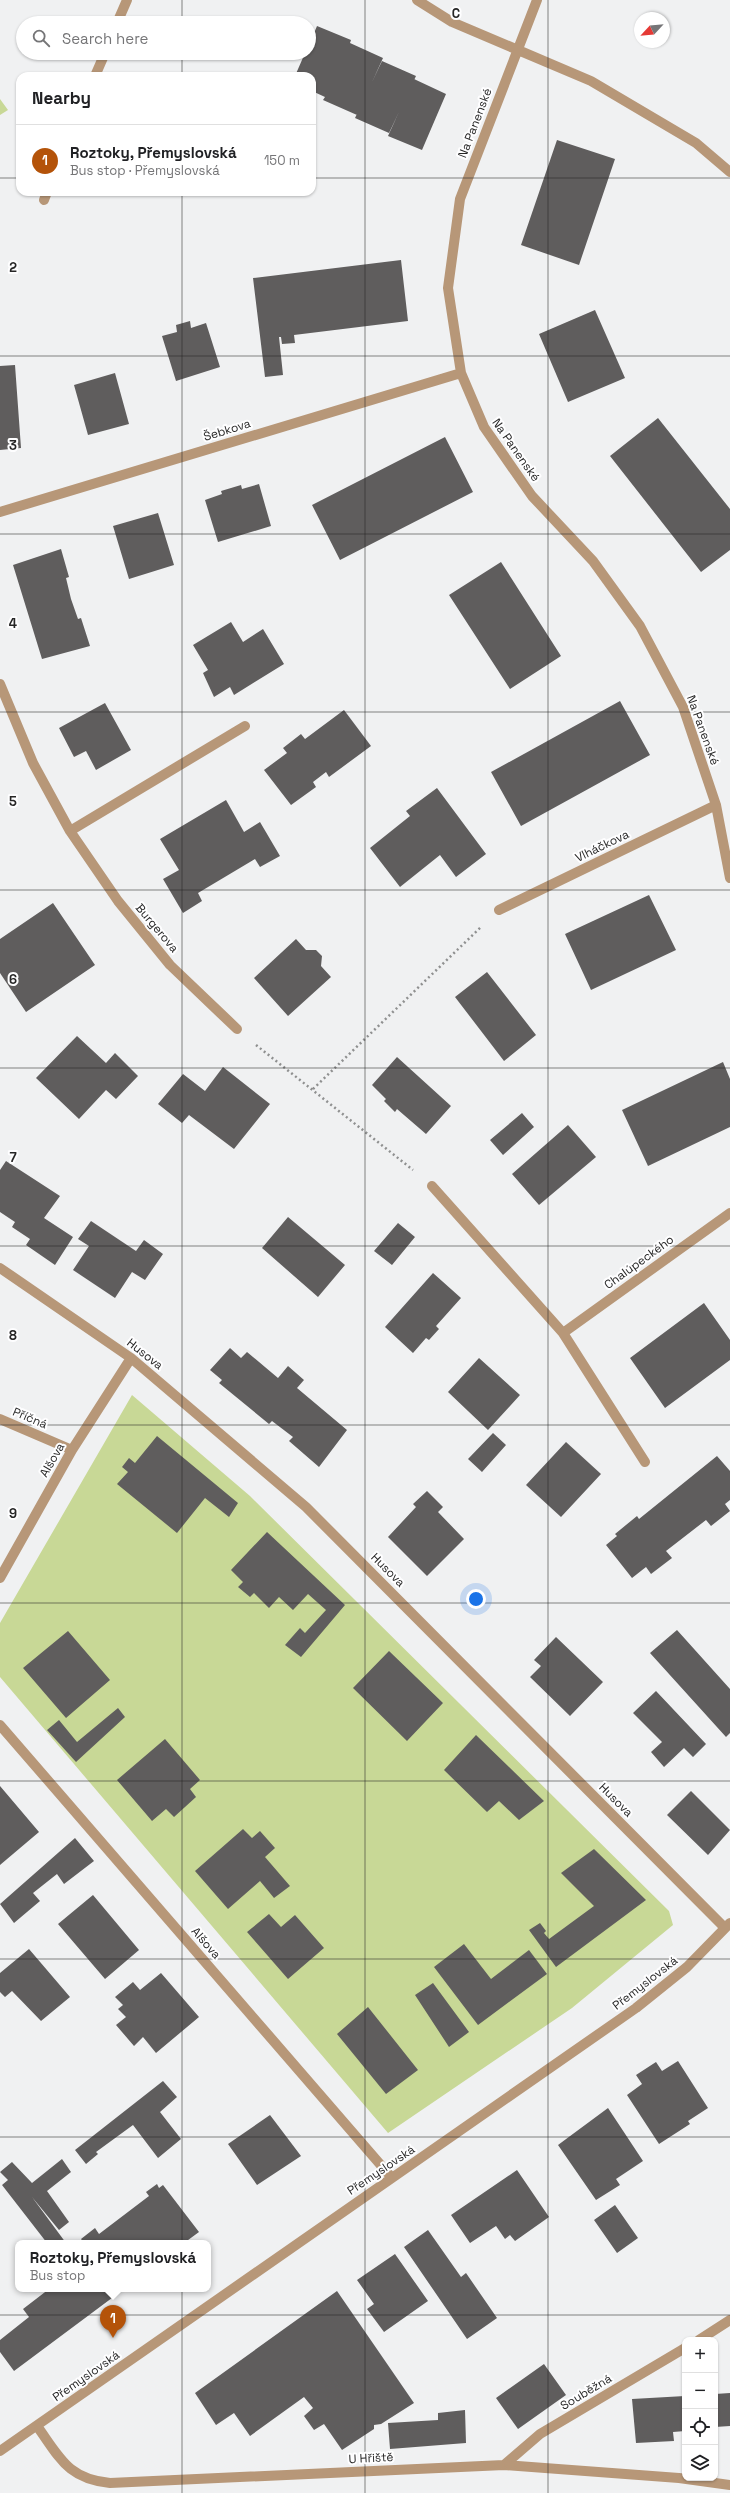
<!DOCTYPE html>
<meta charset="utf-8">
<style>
:root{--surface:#fff;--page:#f6f6f6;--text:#202124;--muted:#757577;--line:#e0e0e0;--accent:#b45309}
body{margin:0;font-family:"Space Grotesk",sans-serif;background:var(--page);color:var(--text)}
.controls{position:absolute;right:12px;bottom:12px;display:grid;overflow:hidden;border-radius:8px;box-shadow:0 1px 3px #0004}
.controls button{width:36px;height:36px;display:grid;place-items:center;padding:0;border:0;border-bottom:1px solid var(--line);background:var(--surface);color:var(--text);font:20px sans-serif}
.compass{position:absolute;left:634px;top:12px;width:36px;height:36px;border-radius:50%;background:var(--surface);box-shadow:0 1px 3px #0004;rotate:244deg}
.you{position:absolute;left:476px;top:1599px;width:14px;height:14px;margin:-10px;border:3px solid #fff;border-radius:50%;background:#1a73e8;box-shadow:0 0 0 6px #1a73e833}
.badge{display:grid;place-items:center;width:26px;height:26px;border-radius:50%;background:var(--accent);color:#fff;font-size:13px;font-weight:700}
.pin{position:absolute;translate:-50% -33px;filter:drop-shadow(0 1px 2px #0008)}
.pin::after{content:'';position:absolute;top:21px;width:14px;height:12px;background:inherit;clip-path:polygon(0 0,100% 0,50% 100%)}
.popup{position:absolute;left:15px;top:2240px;width:196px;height:52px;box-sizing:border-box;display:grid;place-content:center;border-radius:8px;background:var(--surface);filter:drop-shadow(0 1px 3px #0005);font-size:13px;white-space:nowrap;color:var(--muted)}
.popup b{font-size:15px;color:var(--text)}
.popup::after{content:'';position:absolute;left:50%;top:100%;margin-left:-8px;border:8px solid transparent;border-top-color:var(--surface)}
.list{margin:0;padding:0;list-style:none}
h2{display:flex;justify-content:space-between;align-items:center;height:52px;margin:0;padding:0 16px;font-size:17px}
h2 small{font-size:13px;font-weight:400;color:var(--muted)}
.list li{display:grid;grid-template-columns:26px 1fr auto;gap:12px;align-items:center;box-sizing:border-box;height:72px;padding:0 16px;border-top:1px solid var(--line)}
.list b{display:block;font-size:15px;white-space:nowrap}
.list p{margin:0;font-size:13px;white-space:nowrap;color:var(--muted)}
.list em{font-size:13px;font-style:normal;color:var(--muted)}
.icon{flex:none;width:22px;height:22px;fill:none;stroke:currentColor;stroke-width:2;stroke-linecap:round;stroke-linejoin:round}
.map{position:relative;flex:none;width:730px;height:2493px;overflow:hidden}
.search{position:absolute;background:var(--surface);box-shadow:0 1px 3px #0004;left:16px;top:16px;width:300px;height:44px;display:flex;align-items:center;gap:10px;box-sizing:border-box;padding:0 14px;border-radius:22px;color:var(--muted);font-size:15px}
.panel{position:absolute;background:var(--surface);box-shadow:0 1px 3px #0004;left:16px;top:72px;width:300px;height:124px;border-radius:12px}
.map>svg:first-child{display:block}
.green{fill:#c8d896}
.building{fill:#5f5d5d}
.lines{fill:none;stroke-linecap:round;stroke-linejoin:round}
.path{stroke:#8f9090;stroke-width:2.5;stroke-dasharray:2 3;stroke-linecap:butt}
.minor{stroke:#b79778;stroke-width:10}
.grid{fill:none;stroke:#262626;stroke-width:1;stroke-opacity:0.55}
.labels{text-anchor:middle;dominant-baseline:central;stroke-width:4;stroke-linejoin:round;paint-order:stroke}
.street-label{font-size:12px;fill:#262626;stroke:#fefeff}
.grid-label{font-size:13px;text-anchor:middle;font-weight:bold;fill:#262626;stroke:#fefeff;stroke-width:4;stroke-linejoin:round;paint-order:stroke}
</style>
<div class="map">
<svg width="730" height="2493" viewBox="0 0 730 2493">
<rect width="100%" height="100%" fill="#f0f1f2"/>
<path class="green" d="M0,99L8,110L0,115Z
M132,1395L250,1496L669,1911L673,1925L572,2008L388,2133L0,1677V1623Z"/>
<path class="building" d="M317,26L351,40L350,43L383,58L357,115L323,100L325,97L312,91V76H295L305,53H309V45Z
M382,61L416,76L389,133L355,118Z
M414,79L446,94L422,150L388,136Z
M557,140L615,159L579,265L521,245Z
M401,260L408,321L294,335L295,343L282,344L281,337H279L283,375L265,377L253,278Z
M595,310L625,378L568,402L539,334Z
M190,321L191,328L206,323L220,367L176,381L162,336L177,332L176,325Z
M15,365L21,448L0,450V366Z
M115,373L129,424L88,435L74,385Z
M658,418L730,509V550L701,572L610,456Z
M445,437L473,492L340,560L312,505Z
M259,484L271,526L218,542L205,500L222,494L221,491L241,485L242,489Z
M158,513L174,565L129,579L113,526Z
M61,549L69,577L66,578L71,599L78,619L81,618L90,646L42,659L13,565Z
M501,562L561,656L510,689L449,595Z
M231,622L243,642L263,629L284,664L234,695L230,687L214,697L203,673L208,670L193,645Z
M620,701L650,755L521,826L491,772Z
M105,703L131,750L96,770L86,751L74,757L59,728Z
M344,710L371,746L329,777L326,772L313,782L316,787L291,805L264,770L287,753L283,748L301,734L305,739Z
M437,788L486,854L456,877L440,855L400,887L370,848L410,816L406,811Z
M226,800L244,832L260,822L280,856L260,867L255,859L198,893L202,901L183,913L163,879L179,870L160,839Z
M649,895L676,950L591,990L565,934Z
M53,903L95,965L26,1012L0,973V939Z
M296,939L306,950H316L322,956L321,966L331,977L288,1016L254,978Z
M487,972L536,1035L504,1061L455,997Z
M77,1036L106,1063L115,1053L138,1076L116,1099L106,1090L79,1119L36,1078Z
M397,1057L451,1106L426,1134L397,1109L395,1112L384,1101L386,1099L372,1085Z
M723,1062L730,1079V1127L648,1166L622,1110Z
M223,1067L270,1104L234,1149L189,1115L182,1123L158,1104L183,1074L205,1091Z
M522,1113L534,1127L503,1155L490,1140Z
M568,1125L596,1157L539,1205L512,1174Z
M6,1161L60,1196L44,1218L73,1237L55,1265L26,1245L30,1239L12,1227L15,1222L0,1212V1170Z
M288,1217L345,1265L318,1297L262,1248Z
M91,1221L136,1251L144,1240L163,1254L145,1280L132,1272L115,1298L73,1270L89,1246L78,1239Z
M398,1223L415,1237L392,1265L374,1251Z
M433,1273L461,1298L436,1326L439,1329L429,1340L426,1338L413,1353L385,1327Z
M704,1303L730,1340V1360L665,1408L630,1358Z
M230,1348L241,1358L247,1352L278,1378L288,1366L304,1380L297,1388L347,1430L319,1467L289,1441L293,1437L272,1421L269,1424L219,1383L222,1380L210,1370Z
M479,1358L520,1395L488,1430L448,1392Z
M493,1433L506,1445L482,1472L468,1459Z
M157,1436L238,1503L229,1517L205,1498L177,1533L117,1484L128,1472L122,1467L129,1458L135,1463Z
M566,1442L601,1474L561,1517L526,1485Z
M717,1456L730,1471V1500L725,1504L730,1511L711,1526L706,1520L666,1551L672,1558L651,1574L646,1567L632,1578L606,1545L617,1536L615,1534L637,1516L639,1519Z
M427,1491L443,1507L438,1512L464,1539L427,1576L388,1537L416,1507L413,1504Z
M267,1532L345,1605L301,1657L285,1645L300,1628L305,1633L326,1610L308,1594L293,1610L279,1597L269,1608L254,1593L250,1597L238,1587L243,1582L231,1570Z
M677,1630L730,1689V1733L726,1737L650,1653Z
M68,1631L110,1680L66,1718L23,1668Z
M556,1637L603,1682L570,1716L530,1677L541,1666L534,1660Z
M389,1651L443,1703L407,1741L353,1688Z
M656,1691L706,1744L693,1757L684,1748L664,1767L651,1752L662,1742L633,1713Z
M118,1708L125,1717L76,1762L47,1730L59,1720L77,1742Z
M476,1735L544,1801L519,1820L499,1801L487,1812L444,1770Z
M165,1739L200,1780L190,1789L196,1797L174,1817L166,1809L152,1821L117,1780Z
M0,1786L39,1832L0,1865Z
M691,1791L730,1830L708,1855L667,1815Z
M243,1829L252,1838L260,1831L275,1848L265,1857L290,1886L274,1898L260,1881L228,1909L195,1871Z
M75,1838L94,1861L64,1884L57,1874L33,1893L40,1901L14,1923L0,1904Z
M594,1849L646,1900L556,1967L529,1930L540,1923L546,1931L544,1933L549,1939L594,1906L561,1873Z
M93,1895L139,1950L105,1979L58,1924Z
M269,1914L281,1927L295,1915L324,1948L288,1979L247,1932Z
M464,1944L491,1979L529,1950L547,1974L478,2025L434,1967Z
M29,1949L70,1997L41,2021L12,1991L5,1997L0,1992V1973Z
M161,1973L199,2017L156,2053L143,2037L134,2046L116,2025L126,2017L118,2009L123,2005L115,1997L133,1982L140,1990Z
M433,1983L469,2032L449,2047L415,1995Z
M368,2007L418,2070L386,2094L337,2034Z
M678,2061L708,2108L688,2121L690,2124L659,2144L627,2095L642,2084L636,2075L656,2062L662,2071Z
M163,2081L177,2097L160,2112L181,2139L158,2158L133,2125L96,2152L98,2154L86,2164L75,2150Z
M608,2108L643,2161L616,2179L620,2185L596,2200L558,2145Z
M270,2115L301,2156L257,2185L228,2144Z
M62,2159L71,2172L47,2191L69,2222L59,2230L32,2197L66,2243H47L2,2185L8,2180L0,2172L12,2162L32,2183Z
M517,2170L549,2217L515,2241L510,2235L505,2239L496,2226L470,2243L451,2215Z
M157,2184L159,2188L163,2185L199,2232L184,2243H84L81,2239L95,2228L99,2234L149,2196L146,2192Z
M615,2205L638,2238L617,2253L594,2220Z
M428,2230L461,2277L466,2273L497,2318L467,2339L404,2247Z
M395,2254L428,2301L384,2332L367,2309L374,2304L357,2280Z
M49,2289H124L14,2371L0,2352V2340L29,2317L23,2309Z
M337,2291L414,2403L381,2424L374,2425V2429L342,2450L324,2424L314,2430L304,2416L313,2408L304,2397L250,2436L234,2413L216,2425L195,2393Z
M544,2364L566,2395L518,2429L496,2398Z
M730,2393V2426L715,2427V2394Z
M685,2396V2431L673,2432L674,2441L636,2443L632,2399Z
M465,2410L466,2443L390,2449L388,2423L438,2420V2413Z"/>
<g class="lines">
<path class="path" d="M256,1045L413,1170
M313,1089L481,927"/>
<path class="minor" d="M417,0L452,22L591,81L696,143L730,172
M537,0L460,199L448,288L461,373L484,427L532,496L593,561L640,626L683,707L716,805L730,878
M117,23L127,0
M95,76L105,53
M44,200L47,192
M0,512L461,373
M0,684L33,763L70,831L118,901L170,965L237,1029
M70,831L245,726
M499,910L716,805
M432,1186L563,1333L645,1462
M0,1268L131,1358L306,1507L725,1928
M563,1333L730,1213
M0,1419L72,1450
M0,1578L72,1450L131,1358
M0,1725L392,2178
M699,2340L730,2320
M37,2426C60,2458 68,2479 110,2483L504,2465L679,2478L730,2485
M0,2451L636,2008L687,1967L730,1923
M504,2465L540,2434L685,2348"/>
</g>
<path class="grid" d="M182,0V23M365,0V2493M548,0V2493M182,53V76M0,178H20M312,178H730M182,192V2493M0,356H730M0,534H730M0,712H730M0,890H730M0,1068H730M0,1246H730M0,1425H730M0,1603H730M0,1781H730M0,1959H730M0,2137H730M0,2315H730"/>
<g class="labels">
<g class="street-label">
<text transform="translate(475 123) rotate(-69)">Na Panenské</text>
<text transform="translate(227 430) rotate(-17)">Šebkova</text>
<text transform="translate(516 450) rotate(55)">Na Panenské</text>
<text transform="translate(703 730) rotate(70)">Na Panenské</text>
<text transform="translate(602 846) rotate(-26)">Vlháčkova</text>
<text transform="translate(157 928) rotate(50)">Burgerova</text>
<text transform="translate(639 1262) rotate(-36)">Chalúpeckého</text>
<text transform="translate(145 1354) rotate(38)">Husova</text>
<text transform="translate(30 1418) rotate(23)">Příčná</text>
<text transform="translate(52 1460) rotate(-60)">Alšova</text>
<text transform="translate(388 1570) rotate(45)">Husova</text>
<text transform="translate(616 1800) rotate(45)">Husova</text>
<text transform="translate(206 1943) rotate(49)">Alšova</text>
<text transform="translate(645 1983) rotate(-38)">Přemyslovská</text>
<text transform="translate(381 2170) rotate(-34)">Přemyslovská</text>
<text transform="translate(86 2376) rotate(-35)">Přemyslovská</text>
<text transform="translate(586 2392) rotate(-31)">Souběžná</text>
<text transform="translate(371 2458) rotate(-3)">U Hřiště</text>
</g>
</g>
<g class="grid-label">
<text x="456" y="18">C</text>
<text x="13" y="272">2</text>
<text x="13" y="450">3</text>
<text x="13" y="628">4</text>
<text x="13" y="806">5</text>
<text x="13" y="984">6</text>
<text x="13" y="1162">7</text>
<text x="13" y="1340">8</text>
<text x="13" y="1518">9</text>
</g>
</svg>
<div class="controls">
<button>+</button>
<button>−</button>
<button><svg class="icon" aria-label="locate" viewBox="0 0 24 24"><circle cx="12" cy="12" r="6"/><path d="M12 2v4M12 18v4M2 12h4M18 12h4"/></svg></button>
<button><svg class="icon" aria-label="layers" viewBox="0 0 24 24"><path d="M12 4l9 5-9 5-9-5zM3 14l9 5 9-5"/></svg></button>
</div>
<svg class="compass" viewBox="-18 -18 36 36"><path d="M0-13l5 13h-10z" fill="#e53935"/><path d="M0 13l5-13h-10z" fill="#757577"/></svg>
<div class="you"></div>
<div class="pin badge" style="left:113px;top:2338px">1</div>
<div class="popup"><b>Roztoky, Přemyslovská</b>Bus stop</div>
<div class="search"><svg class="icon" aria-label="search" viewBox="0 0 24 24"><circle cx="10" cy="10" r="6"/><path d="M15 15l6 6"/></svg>Search here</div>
<section class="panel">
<h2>Nearby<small></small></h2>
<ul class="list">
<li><span class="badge">1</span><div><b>Roztoky, Přemyslovská</b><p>Bus stop · Přemyslovská</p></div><em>150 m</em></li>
</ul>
</section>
</div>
